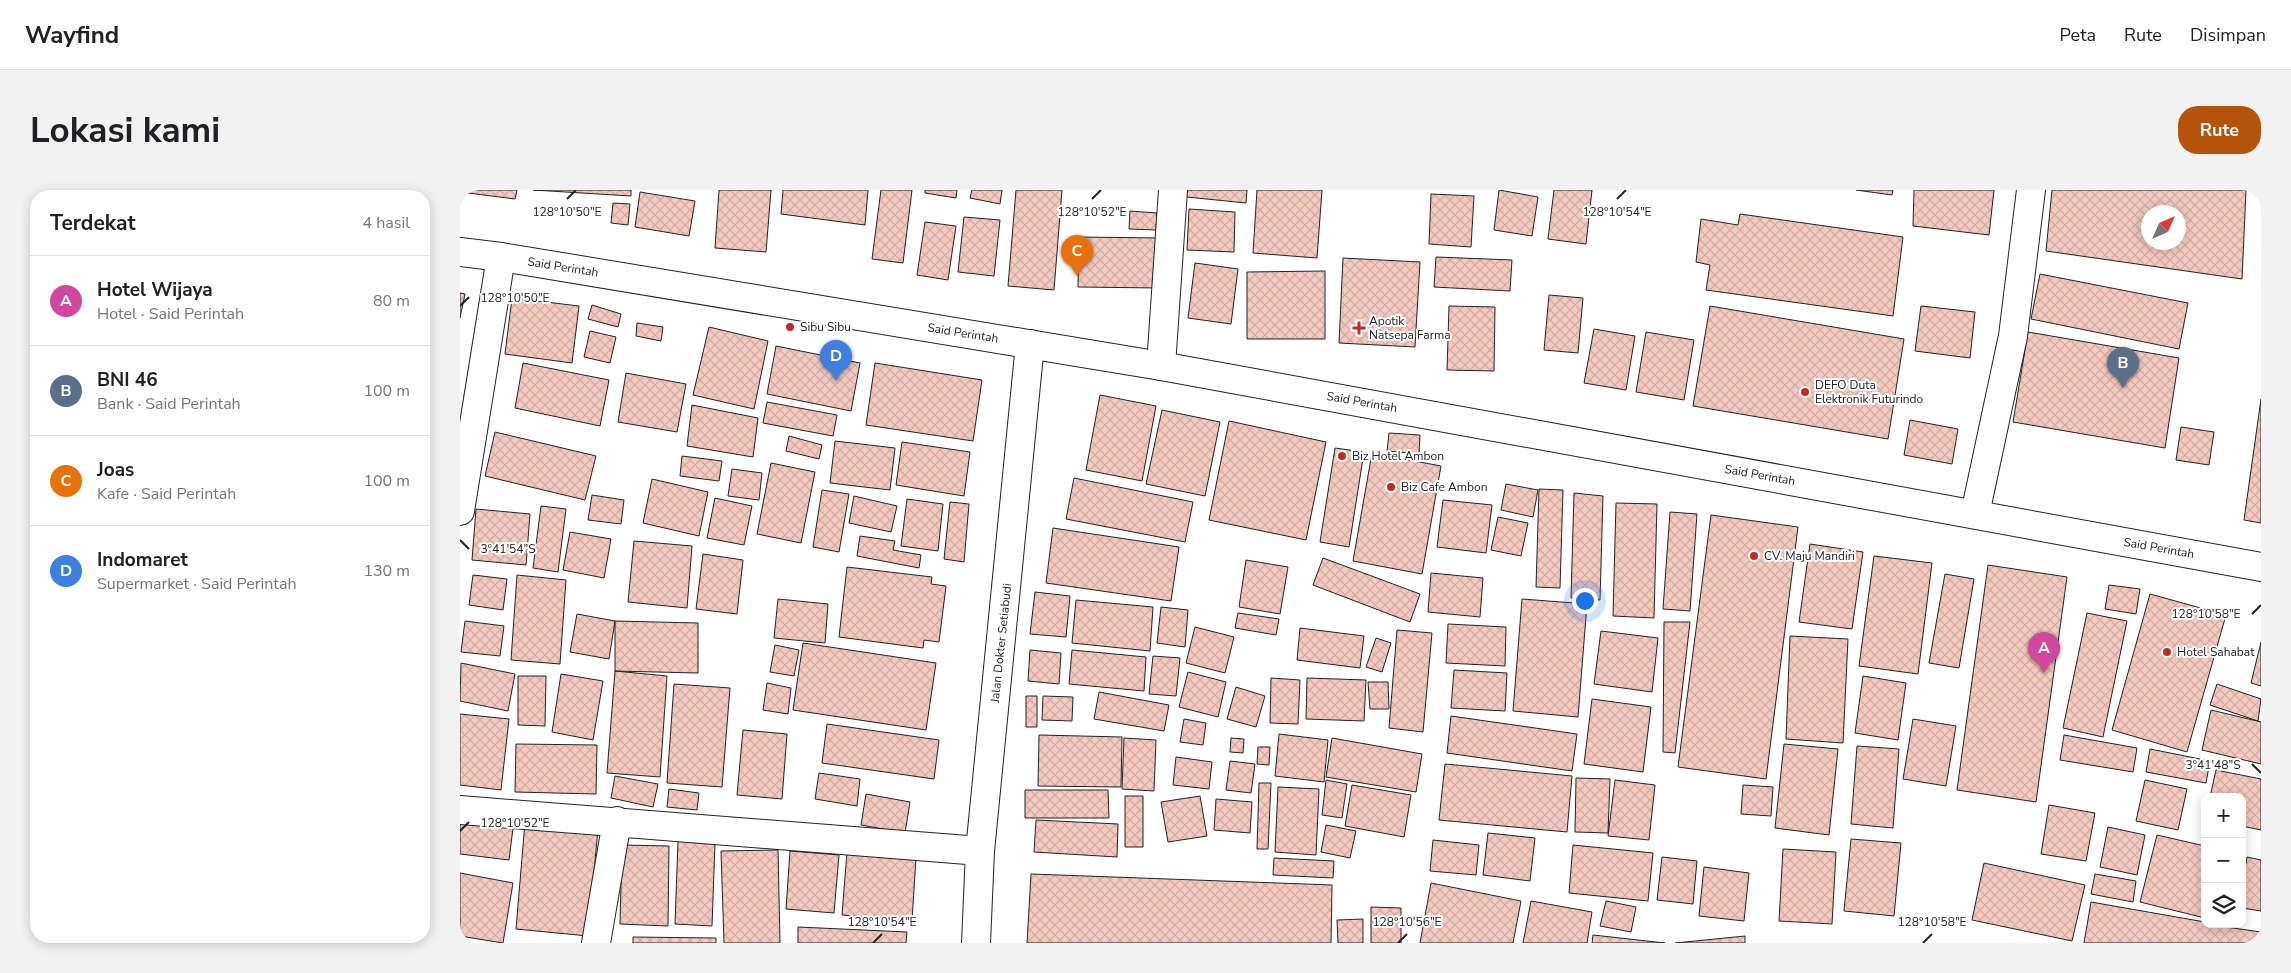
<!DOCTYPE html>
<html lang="id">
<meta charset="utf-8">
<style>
:root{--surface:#fff;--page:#f2f2f2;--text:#202124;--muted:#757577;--line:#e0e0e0;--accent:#b45309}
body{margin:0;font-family:"Nunito Sans",sans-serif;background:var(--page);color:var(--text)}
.controls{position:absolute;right:15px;bottom:15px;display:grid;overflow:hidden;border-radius:10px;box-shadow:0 2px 12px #0003}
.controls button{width:45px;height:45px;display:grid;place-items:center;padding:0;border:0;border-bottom:1px solid var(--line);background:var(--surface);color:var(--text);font:25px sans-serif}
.compass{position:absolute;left:1681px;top:15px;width:45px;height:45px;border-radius:50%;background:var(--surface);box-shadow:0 2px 12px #0003;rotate:45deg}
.you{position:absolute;left:1124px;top:410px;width:18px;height:18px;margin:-12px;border:4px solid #fff;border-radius:50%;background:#1a73e8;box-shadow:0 0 0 8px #1a73e833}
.badge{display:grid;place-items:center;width:32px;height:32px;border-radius:50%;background:var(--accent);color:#fff;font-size:16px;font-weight:700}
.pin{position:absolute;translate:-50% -41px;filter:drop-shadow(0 1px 2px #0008)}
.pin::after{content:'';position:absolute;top:26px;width:18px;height:15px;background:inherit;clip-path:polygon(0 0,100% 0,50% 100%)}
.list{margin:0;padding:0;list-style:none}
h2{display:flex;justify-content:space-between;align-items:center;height:65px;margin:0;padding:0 20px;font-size:21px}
h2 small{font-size:16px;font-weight:400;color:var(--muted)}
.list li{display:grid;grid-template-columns:32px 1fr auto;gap:15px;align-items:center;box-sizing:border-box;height:90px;padding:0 20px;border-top:1px solid var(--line)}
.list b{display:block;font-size:19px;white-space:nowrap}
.list p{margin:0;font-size:16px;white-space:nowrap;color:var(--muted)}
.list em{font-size:16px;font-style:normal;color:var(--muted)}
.icon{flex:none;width:28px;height:28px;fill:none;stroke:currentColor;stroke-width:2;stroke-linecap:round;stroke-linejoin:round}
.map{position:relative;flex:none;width:1801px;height:753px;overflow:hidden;border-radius:20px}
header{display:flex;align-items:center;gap:30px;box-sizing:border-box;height:70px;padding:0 25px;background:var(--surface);border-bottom:1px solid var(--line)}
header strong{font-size:24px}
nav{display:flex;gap:28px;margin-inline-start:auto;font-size:18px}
.intro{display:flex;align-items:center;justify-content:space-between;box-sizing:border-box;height:120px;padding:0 30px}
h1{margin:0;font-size:35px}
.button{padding:12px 22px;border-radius:20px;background:var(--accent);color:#fff;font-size:18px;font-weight:700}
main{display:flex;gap:30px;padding:0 30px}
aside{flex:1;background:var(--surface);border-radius:20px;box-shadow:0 2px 12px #0003}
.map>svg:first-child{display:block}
.building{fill:url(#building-cross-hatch);stroke:#222;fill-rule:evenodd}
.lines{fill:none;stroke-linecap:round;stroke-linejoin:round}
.minor-casing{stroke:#222;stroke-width:30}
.secondary-casing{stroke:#222;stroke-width:30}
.minor{stroke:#fff;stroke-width:28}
.secondary{stroke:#fff;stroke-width:28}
.ticks{fill:none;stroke:#222;stroke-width:2}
.poi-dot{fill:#c62828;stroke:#fff;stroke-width:2}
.labels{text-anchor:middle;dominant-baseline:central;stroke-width:4;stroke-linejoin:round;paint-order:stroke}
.street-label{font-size:12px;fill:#222;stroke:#fff}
.poi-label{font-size:12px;fill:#222;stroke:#fff;text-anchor:start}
.ticks-label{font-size:12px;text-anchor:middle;fill:#222;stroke:#fff;stroke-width:4;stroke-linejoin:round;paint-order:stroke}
</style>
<header>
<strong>Wayfind</strong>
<nav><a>Peta</a><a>Rute</a><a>Disimpan</a></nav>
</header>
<div class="intro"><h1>Lokasi kami</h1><a class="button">Rute</a></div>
<main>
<aside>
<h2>Terdekat<small>4 hasil</small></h2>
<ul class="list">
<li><span class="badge" style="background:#d1479c">A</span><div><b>Hotel Wijaya</b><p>Hotel · Said Perintah</p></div><em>80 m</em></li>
<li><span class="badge" style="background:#5c6f8a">B</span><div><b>BNI 46</b><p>Bank · Said Perintah</p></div><em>100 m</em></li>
<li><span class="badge" style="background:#e8710a">C</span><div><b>Joas</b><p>Kafe · Said Perintah</p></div><em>100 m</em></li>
<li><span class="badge" style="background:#3f7fe0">D</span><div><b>Indomaret</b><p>Supermarket · Said Perintah</p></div><em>130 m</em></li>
</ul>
</aside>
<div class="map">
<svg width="1801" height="753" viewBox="0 0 1801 753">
<defs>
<pattern id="building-cross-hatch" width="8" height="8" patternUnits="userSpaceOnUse" patternTransform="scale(1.25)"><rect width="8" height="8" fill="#f3c9c0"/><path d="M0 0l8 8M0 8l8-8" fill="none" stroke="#d0aca5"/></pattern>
</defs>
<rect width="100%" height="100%" fill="#fff"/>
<path class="building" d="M8,0H57L55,9L8,3Z
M73,0H171V6Z
M259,0H311L306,62L255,58Z
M323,0H408L405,35L321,24Z
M421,0H452L443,73L412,69Z
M465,0H497L496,8L465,3Z
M512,0H542L540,14L510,8Z
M556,0H602L594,100L548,96Z
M718,0H787L786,13L717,6Z
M797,0H862L857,68L793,63Z
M1039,0L1078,7L1072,46L1034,40Z
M1094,0H1132L1126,54L1088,49Z
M1396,0H1433L1432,5Z
M1454,0H1534L1529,45L1453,36Z
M1592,0H1786L1782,89L1586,61ZM1688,22H1718V52H1688Z
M180,2L235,11L229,46L175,37Z
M971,4L1014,6L1011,57L969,54Z
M153,13L170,14L168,35L151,33Z
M729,19L775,22L774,62L727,60Z
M670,21L697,23L696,40L669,39Z
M1280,24L1443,47L1433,126L1246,100L1250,75L1236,72L1241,29L1278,35Z
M504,27L540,30L534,86L498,82Z
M465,32L496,36L488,90L457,85Z
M619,47L702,48L701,98L618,97Z
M976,67L1052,70L1050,101L974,97Z
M883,68L960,72L955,157L879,153Z
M735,73L778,79L771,134L728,128Z
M865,81V149H787V82Z
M1580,84L1728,113L1719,159L1571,129Z
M0,103L5,104L0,128Z
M1089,105L1123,108L1118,163L1084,160Z
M52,108L119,116L112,173L45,164Z
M132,115L161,124L158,137L128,129Z
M989,116L1035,117L1034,181L987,180Z
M1250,116L1444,149L1428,249L1233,216Z
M1461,116L1515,122L1510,168L1455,161Z
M177,133L203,137L201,151L176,146Z
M249,137L308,151L294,219L233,205Z
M1134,139L1175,146L1166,200L1124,193Z
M130,141L156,147L150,173L124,167Z
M1186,142L1234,150L1224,210L1176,202Z
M1568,142L1719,168L1705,258L1553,232Z
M316,156L400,173L391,221L307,204Z
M63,173L149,190L140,236L55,218Z
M415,173L522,190L513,251L406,235Z
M166,183L226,194L217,242L158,232Z
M640,205L696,216L682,291L626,280Z
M1801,209V333L1784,330Z
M307,212L377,225L373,246L303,233Z
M232,215L298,228L293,267L227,256Z
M702,220L760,232L745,306L686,294Z
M1450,230L1498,239L1492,274L1444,265Z
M769,231L866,252L846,350L749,330Z
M1721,237L1754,242L1749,275L1716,270Z
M35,242L136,266L125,310L25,286Z
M929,243L960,245L959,264L927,261Z
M329,246L362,255L359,269L326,261Z
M375,251L435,258L430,300L370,293Z
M442,252L510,262L504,306L436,295Z
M875,258L904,262L889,357L860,352Z
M912,263L981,276L962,384L893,371Z
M222,266L262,271L259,291L220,286Z
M311,273L355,282L341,353L297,344Z
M272,279L302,283L299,310L268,306Z
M614,288L733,312L725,352L606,329Z
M192,289L248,302L239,346L183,333Z
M1046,294L1078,300L1073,327L1041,320Z
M1079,299L1103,300L1100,398L1076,397Z
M362,300L389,304L379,362L353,357Z
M1114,303L1143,306L1140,410L1111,408Z
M132,305L164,310L161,334L128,330Z
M394,306L437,316L431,342L389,333Z
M255,308L292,316L284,355L247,348Z
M447,309L483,314L478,361L441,356Z
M983,310L1032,315L1026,363L977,357Z
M490,312L509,314L504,372L484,369Z
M1156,313L1197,314L1194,428L1153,426Z
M81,316L106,319L98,382L73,378Z
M16,319L70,324L66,375L12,370Z
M1210,322L1237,324L1230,421L1203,419Z
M1251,325L1338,337L1306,589L1218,577Z
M1038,327L1068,333L1061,366L1031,360Z
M593,338L719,357L711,411L586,393Z
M110,342L151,349L144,388L103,380Z
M400,346L435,351L433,360L461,365L459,378L397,366Z
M174,351L232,356L227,418L168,412Z
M1350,354L1403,362L1392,439L1339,432Z
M243,364L283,370L277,424L236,419Z
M1414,366L1472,373L1458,484L1399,476Z
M863,368L960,404L950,432L853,395Z
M786,370L828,377L820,424L779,417Z
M1528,375L1607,387L1576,612L1497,600Z
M387,377L472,387L471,394L486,396L479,452L464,450L463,458L379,447Z
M971,383L1023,388L1020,427L968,422Z
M1485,384L1514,389L1499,478L1469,473Z
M13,385L47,389L43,420L9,415Z
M57,385L106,390L100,474L51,470Z
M1649,395L1680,399L1676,424L1645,419Z
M575,402L610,406L606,447L570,444Z
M1690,404L1766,425L1727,562L1652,540Z
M318,409L368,414L365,453L314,448Z
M1062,409L1127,414L1118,527L1053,521Z
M616,410L693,417L690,461L612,453Z
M701,417L728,420L725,457L697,453Z
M778,423L819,429L816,445L775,438Z
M1627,423L1667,431L1643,547L1603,538Z
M117,424L155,431L149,469L110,462Z
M5,431L44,436L40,466L1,462Z
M155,431L238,433V483L155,481Z
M1204,432H1230L1215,563L1203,562Z
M988,434L1046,437L1045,476L986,473Z
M735,437L774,447L765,483L726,473Z
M840,438L904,446L900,478L837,470Z
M937,440L972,443L963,542L929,538Z
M1141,441L1198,448L1192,502L1134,494Z
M1330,446L1388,449L1383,553L1326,549Z
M916,448L931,453L922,482L906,477Z
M1801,452V496L1791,493Z
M343,453L476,473L466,540L333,520Z
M315,455L339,460L334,486L310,482Z
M570,460L601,463L599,494L568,491Z
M612,460L686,467L684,501L609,494Z
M693,466L720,468L716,506L689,504Z
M1,473L55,484L48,521L0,511Z
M994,480L1047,483L1045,521L991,518Z
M155,481L207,486L200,587L147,583Z
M728,482L766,492L758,527L719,517Z
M101,484L143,491L133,550L92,542Z
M58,486H86L85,536L58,535Z
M1403,486L1446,493L1438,550L1395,543Z
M811,488L840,490L838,534L810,533Z
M847,488L906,490L904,531L846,529Z
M908,492H928L929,519H910Z
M307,493L331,498L328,524L303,520Z
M214,494L270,498L262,597L207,593Z
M1757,494L1801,509L1798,531L1750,515Z
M776,497L805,506L796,537L767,529Z
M639,502L709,515L704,541L634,529Z
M566,506H577V537H566Z
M583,506L613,507L612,531L582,530Z
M1132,509L1191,517L1183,582L1124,574Z
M1751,520L1801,532V574L1742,560Z
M0,524L49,529L41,600L0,595Z
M991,526L1117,544L1112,581L987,563Z
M724,529L746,533L743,555L720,552Z
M1453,529L1496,536L1486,596L1443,589Z
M367,534L479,550L474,589L362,573Z
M283,540L327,544L322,609L277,605Z
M819,544L868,550L864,592L815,586Z
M579,545L662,547L661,597L578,596Z
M1604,545L1677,558L1673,582L1600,570Z
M664,548L696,550L694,601L662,599Z
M771,548L784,549L783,563L770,562Z
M872,548L962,564L956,602L866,587Z
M56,554L137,555L136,604L55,602Z
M1324,554L1378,559L1369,645L1315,638Z
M1397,556L1439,559L1433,638L1391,634Z
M798,557H810L809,575L797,574Z
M1690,559L1750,571L1746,593L1686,582Z
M716,567L752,572L749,599L713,595Z
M770,571L795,574L791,603L766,600Z
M985,574L1112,586L1107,642L979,630Z
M1756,580L1801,589V640L1782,636V607H1750Z
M359,583L400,589L397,616L355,609Z
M155,586L198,594L193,617L151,608Z
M1116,588L1150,589L1148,643L1115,642Z
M866,590L887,594L882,628L862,625Z
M1155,590L1195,595L1189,650L1148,646Z
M1685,590L1727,599L1718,640L1676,631Z
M799,593H811L808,659H797Z
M892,595L951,605L944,647L885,636Z
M1283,595L1313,597L1311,626L1281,624Z
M818,597L859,599L856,665L815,662Z
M209,599L239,603L237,620L207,617Z
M565,600H648L649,628H565Z
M406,604L450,612L445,643L401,635Z
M665,606H683V657H665Z
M740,606L747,646L708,652L701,612Z
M756,609L792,612L790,643L754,640Z
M1589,615L1635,623L1626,671L1581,664Z
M0,624L54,630L49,670L0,664Z
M576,630L658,634L657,667L574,662Z
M65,632L138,639L128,746L56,739Z
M866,635L896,641L890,668L861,662Z
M1648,637L1685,645L1677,685L1640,677Z
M1028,643L1075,648L1070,691L1023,685Z
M1697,645L1745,656V728L1680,712Z
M1391,649L1441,653L1434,726L1384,721Z
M973,650L1019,655L1016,685L970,681Z
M218,651L255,653L252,736L215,734Z
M162,655L209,656L208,736L160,734Z
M1113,655L1193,663L1188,711L1109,703Z
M1323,659L1376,662L1372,734L1319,731Z
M318,660L320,753H264L261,661Z
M330,661L379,665L374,723L326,719Z
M387,662L456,668L452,731L382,725Z
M1202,667L1237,671L1233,714L1197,710Z
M1787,667L1801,670V721L1782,718V696Z
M814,668L874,671L873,688L813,685Z
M1524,673L1625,695L1612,751L1512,730Z
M1244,677L1289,683L1284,731L1239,726Z
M0,683L53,693L43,753L0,746Z
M571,684L872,695L871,753H567Z
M1635,684L1676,691L1673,712L1631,704Z
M971,693L1061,711L1053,753H960Z
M1071,711L1132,722L1127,753H1063Z
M1146,711L1176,717L1171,742L1140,736Z
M1631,712L1745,732V734L1801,742V753H1624Z
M911,717L941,718V753H911Z
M903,729V753H878L877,730Z
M338,737L447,742L446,753H338Z
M1133,745L1205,753H1132Z
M1285,746V753H1215Z
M173,747L256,748V753H173Z"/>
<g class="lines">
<g class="minor-casing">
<path id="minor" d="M701,176L713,0
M0,321L41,67
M1515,324L1553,146L1571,0
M0,620L520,661
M136,753L157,631
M516,753L520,661L570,154"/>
</g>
<g class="secondary-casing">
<path id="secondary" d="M0,62L41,67L701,176L1801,377"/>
</g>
<use href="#minor" class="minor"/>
<use href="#secondary" class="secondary"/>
</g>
<path class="ticks" d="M107,9L116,0M632,9L641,0M1157,9L1166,0M0,116L9,107M0,350L9,359M1792,424L1801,415M1792,574L1801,583M0,641L9,632M413,753L422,744M938,753L947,744M1463,753L1472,744"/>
<g class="poi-dot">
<circle cx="330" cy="137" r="5"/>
<path d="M896.5 130.5h5v5h5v5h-5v5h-5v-5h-5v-5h5z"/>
<circle cx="1345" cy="202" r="5"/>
<circle cx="882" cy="266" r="5"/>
<circle cx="931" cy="297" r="5"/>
<circle cx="1294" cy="366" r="5"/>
<circle cx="1707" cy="462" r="5"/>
</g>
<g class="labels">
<g class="street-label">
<text transform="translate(103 77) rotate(9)">Said Perintah</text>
<text transform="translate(503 143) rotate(9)">Said Perintah</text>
<text transform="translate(902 212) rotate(10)">Said Perintah</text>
<text transform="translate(1300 285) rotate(10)">Said Perintah</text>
<text transform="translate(1699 358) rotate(10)">Said Perintah</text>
<text transform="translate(541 453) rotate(-84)">Jalan Dokter Setiabudi</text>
</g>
<g class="poi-label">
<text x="909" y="131">Apotik<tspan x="909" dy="14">Natsepa Farma</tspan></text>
<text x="340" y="137">Sibu Sibu</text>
<text x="1355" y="195">DEFO Duta<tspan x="1355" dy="14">Elektronik Futurindo</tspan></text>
<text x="892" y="266">Biz Hotel Ambon</text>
<text x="941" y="297">Biz Cafe Ambon</text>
<text x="1304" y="366">CV. Maju Mandiri</text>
<text x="1717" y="462">Hotel Sahabat</text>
</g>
</g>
<g class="ticks-label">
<text x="107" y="26">128°10'50"E</text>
<text x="632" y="26">128°10'52"E</text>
<text x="1157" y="26">128°10'54"E</text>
<text x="55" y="112">128°10'50"E</text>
<text x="48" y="363">3°41'54"S</text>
<text x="1746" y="428">128°10'58"E</text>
<text x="1753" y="579">3°41'48"S</text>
<text x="55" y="637">128°10'52"E</text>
<text x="422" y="736">128°10'54"E</text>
<text x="947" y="736">128°10'56"E</text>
<text x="1472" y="736">128°10'58"E</text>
</g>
</svg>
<div class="controls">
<button>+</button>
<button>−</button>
<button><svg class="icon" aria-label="layers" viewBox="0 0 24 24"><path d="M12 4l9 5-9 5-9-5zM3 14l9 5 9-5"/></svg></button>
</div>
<svg class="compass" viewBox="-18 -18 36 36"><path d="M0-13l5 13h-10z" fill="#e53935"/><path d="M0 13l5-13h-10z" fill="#757577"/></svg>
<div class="you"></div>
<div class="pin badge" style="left:1584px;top:483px;background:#d1479c">A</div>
<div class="pin badge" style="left:1663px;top:198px;background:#5c6f8a">B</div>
<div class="pin badge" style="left:617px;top:86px;background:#e8710a">C</div>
<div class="pin badge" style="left:376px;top:191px;background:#3f7fe0">D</div>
</div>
</main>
